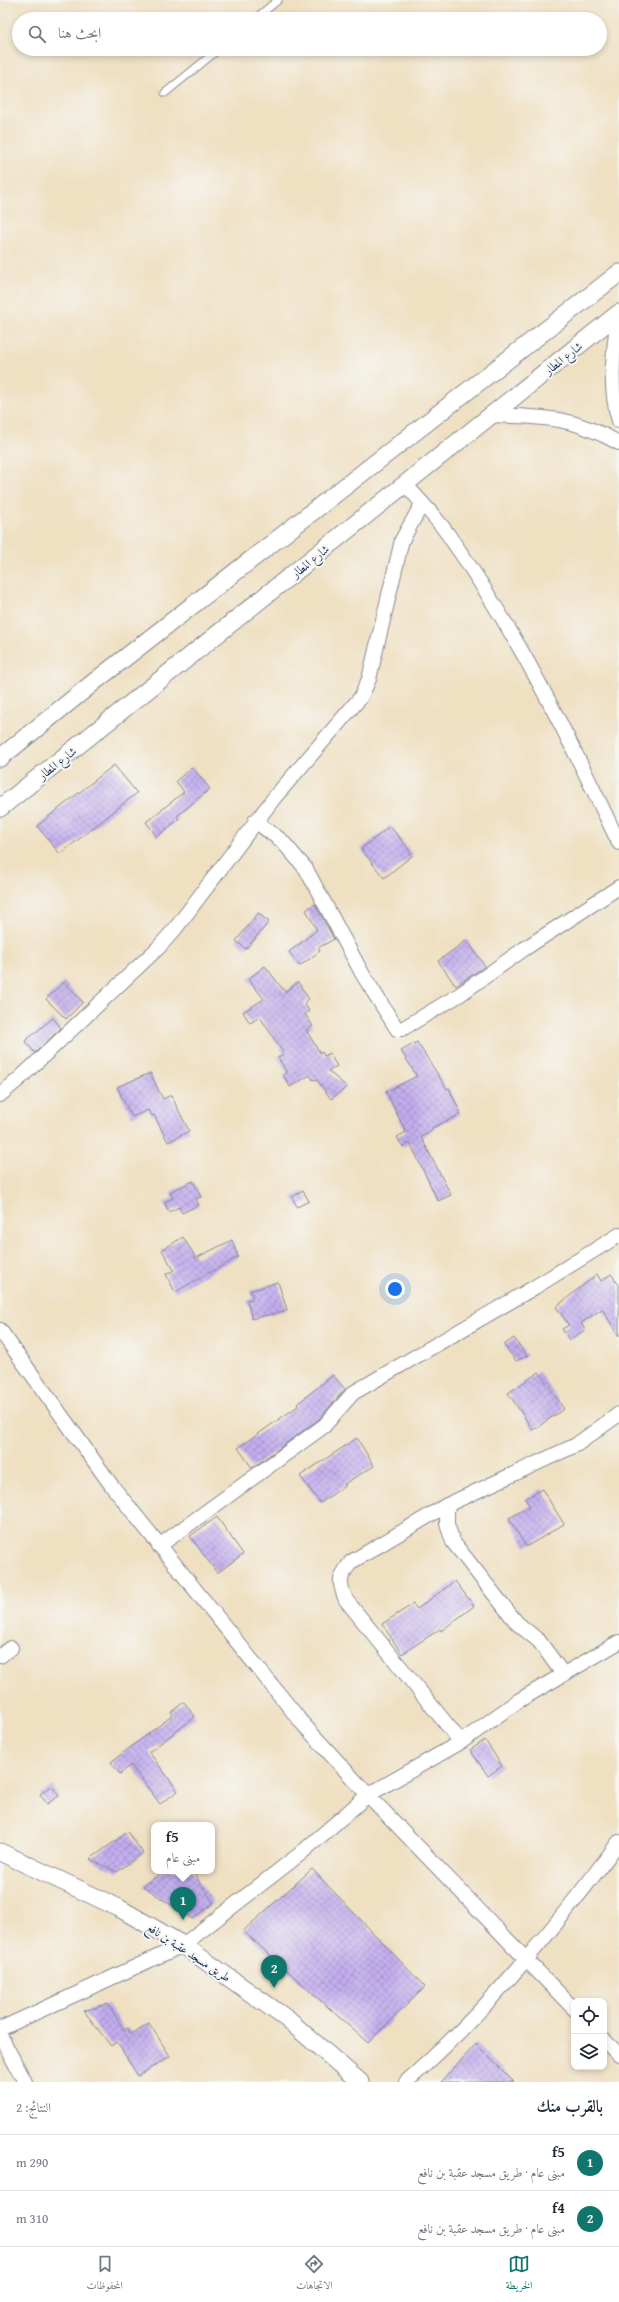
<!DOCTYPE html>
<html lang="ar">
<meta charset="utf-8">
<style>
:root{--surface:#fff;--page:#f6f6f7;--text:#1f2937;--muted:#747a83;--line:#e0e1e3;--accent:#0f766e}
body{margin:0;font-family:"Gentium Book Plus",Amiri,serif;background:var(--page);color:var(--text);direction:rtl}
.controls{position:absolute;right:12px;bottom:12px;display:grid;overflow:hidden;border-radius:8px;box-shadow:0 2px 6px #0003}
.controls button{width:36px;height:36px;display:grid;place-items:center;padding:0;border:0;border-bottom:1px solid var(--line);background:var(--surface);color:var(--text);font:20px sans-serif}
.you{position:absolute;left:395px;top:1289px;width:14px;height:14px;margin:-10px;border:3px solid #fff;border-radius:50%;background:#1a73e8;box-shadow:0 0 0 6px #1a73e833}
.badge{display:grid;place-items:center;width:26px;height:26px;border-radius:50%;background:var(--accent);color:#fff;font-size:13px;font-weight:700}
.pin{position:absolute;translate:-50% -33px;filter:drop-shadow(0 1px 2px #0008)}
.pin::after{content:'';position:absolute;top:21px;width:14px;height:12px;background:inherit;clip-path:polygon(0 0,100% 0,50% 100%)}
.popup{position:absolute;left:151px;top:1822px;width:64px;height:52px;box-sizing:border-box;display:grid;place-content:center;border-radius:8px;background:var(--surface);filter:drop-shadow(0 1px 3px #0005);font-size:13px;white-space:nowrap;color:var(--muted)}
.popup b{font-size:15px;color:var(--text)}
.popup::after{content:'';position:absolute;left:50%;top:100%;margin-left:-8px;border:8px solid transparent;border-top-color:var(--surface)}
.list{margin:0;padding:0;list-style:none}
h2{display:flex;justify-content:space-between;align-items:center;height:52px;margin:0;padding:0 16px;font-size:17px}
h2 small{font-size:13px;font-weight:400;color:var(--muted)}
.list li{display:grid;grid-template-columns:26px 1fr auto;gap:12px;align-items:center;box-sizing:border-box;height:56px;padding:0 16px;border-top:1px solid var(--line)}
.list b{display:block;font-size:15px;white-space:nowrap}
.list p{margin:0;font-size:13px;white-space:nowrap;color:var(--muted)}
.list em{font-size:13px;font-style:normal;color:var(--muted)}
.icon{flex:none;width:22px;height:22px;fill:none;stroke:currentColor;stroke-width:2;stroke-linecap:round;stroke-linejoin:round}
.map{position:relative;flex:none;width:619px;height:2082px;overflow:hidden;direction:ltr}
.search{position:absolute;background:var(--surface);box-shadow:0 2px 6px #0003;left:12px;right:12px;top:12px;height:44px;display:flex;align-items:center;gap:10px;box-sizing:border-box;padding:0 14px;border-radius:22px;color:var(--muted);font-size:15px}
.sheet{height:164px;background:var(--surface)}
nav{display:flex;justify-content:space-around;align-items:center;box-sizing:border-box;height:56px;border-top:1px solid var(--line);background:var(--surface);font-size:11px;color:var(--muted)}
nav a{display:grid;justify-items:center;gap:2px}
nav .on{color:var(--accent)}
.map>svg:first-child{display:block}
.building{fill:url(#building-cross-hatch)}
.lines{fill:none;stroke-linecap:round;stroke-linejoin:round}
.service-casing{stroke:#858890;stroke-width:9}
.minor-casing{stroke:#858890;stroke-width:16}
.tertiary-casing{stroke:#858890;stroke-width:19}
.service{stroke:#fff;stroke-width:7}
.minor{stroke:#fff;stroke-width:14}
.tertiary{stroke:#fff;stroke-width:17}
.labels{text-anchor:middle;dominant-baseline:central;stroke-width:4;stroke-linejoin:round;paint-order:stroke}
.street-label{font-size:12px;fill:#1b2f5e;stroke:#f6f6f2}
</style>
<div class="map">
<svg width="619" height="2082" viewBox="0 0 619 2082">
<defs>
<pattern id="building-cross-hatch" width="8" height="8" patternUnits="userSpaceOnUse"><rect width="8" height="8" fill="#c3aeee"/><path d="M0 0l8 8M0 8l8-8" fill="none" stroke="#9e8ec4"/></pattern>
</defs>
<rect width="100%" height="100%" fill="#f6f6f2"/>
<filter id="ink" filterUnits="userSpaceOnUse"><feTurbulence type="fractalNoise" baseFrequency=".025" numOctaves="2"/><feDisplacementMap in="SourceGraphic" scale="8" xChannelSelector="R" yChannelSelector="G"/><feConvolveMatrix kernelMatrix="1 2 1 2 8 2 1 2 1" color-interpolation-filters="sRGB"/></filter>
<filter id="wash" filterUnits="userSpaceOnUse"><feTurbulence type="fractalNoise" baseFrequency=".012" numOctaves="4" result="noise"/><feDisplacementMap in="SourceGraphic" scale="16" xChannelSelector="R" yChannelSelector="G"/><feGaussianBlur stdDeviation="0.9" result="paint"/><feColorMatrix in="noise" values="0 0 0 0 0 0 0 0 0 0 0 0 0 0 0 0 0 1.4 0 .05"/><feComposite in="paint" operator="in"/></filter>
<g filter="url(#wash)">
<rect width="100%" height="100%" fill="#efe0c2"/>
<g id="blocks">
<path class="building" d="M114,765L137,793L60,854L37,826Z
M192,767L210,789L177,816L179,819L157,837L146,822L184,792L176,781Z
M390,826L413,855L384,878L361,849Z
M315,904L334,939L318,948L320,951L300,966L289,952L317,930L306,910Z
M258,913L269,922L246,949L236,941Z
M467,940L485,966L456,986L438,961Z
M265,966L285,992L298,982L309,999L304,1003L309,1011L305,1014L313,1026L306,1030L320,1053L322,1052L324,1056L329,1053L337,1066L328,1071L347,1087L331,1099L316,1079L313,1080L310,1075L290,1087L283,1075L287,1073L278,1057L284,1054L260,1017L250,1023L243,1012L264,999L248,979Z
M64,982L83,1002L66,1019L46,999Z
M53,1018L61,1028L35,1053L25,1041Z
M417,1042L447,1089L449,1088L461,1114L432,1128L433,1130L421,1137L451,1195L438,1201L410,1143L403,1147L397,1137L406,1132L386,1092L417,1076L401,1051Z
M150,1073L163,1099L171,1095L189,1131L168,1142L154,1115L152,1116L148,1110L132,1117L117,1087Z
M193,1181L201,1197L196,1199L199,1205L182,1213L179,1207L169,1212L164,1202L173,1198L170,1192Z
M303,1191L309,1201L297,1207L292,1197Z
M183,1237L196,1258L232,1240L238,1257L175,1292L166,1274L174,1270L162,1250Z
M597,1274L601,1281L611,1274L619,1285V1336L602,1309L581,1323L585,1330L569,1340L562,1329L569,1325L556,1307Z
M278,1282L287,1310L252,1319L247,1300L253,1299L250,1291Z
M514,1338L527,1356L516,1361L504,1345Z
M539,1372L564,1409L533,1430L508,1393Z
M333,1375L345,1389L318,1420L252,1468L238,1448L298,1406L297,1404Z
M357,1438L374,1466L344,1484L346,1485L320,1503L300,1476Z
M542,1489L564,1524L526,1547L509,1518L530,1506L525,1499Z
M217,1517L243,1554L217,1573L190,1536Z
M455,1581L474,1606L441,1631L440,1629L402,1654L382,1624L413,1604L417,1609Z
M184,1702L195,1717L149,1752L178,1791L160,1804L131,1765L120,1774L111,1762L173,1715L171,1712Z
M485,1740L502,1766L488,1776L470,1750Z
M52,1786L59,1796L47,1804L40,1794Z
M128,1832L143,1853L117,1872L90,1859Z
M312,1869L425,1987L368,2043L243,1931Z
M164,1871H192L214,1903L192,1919L143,1886Z
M108,2004L124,2030L128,2028L131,2034L149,2023L170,2056L138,2076L117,2042L111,2046L84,2011Z
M476,2044L514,2082H441Z"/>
</g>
</g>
<g filter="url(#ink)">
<use href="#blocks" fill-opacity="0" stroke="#858890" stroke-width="1"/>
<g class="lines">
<g class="service-casing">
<path id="service" d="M255,19L278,0
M165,93L219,49"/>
</g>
<g class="minor-casing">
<path id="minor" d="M618,314C614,351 608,385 619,421
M491,415C544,417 571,416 619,443
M406,485C420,501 435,516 447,533C516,630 568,736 619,843
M255,821L282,841L306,869L363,975L397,1029H402L459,995L524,949L619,887
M0,1095L19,1079L158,948L175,929L274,798L361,697L369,679L402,540L422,504
M0,1330L112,1486L303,1724L368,1795L574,2009
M447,1505V1524L453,1542L517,1623L539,1641L563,1674
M159,1546L324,1426L353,1393L535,1287L619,1235
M0,1656L11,1648
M461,1742L346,1600C338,1581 339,1578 351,1562L447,1505L576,1445L619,1414
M0,2029L183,1945L300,1854L368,1795L461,1742L518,1701L619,1642
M0,2035L25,2082
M604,2040L619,2055
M406,2082C486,2012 555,1928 619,1842"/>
</g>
<g class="tertiary-casing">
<path id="tertiary" d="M0,758L94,682L619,273
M0,808L619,313
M0,1852L119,1908L183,1945L287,2019L360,2082"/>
</g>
<use href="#service" class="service"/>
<use href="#minor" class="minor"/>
<use href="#tertiary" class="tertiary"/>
</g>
</g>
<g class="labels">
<g class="street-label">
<text transform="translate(563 358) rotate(-38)">شارع المطار</text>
<text transform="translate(310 561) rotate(-39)">شارع المطار</text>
<text transform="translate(57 763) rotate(-38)">شارع المطار</text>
<text transform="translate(189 1952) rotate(33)">طريق مسجد عقبة بن نافع</text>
</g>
</g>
</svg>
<div class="controls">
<button><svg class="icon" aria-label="locate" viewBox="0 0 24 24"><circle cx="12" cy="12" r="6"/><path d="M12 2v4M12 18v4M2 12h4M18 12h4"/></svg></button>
<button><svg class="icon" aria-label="layers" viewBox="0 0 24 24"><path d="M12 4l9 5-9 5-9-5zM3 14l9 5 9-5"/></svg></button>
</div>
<div class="you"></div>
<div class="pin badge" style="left:183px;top:1920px">1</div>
<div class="popup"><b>f5</b>مبنى عام</div>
<div class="pin badge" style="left:274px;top:1988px">2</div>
<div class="search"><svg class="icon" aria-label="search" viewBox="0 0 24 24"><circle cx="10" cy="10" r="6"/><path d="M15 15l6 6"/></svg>ابحث هنا</div>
</div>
<section class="sheet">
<h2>بالقرب منك<small>النتائج: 2</small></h2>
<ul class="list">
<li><span class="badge">1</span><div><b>f5</b><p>مبنى عام · طريق مسجد عقبة بن نافع</p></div><em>290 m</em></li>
<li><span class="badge">2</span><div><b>f4</b><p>مبنى عام · طريق مسجد عقبة بن نافع</p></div><em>310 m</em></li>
</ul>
</section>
<nav>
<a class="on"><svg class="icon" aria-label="map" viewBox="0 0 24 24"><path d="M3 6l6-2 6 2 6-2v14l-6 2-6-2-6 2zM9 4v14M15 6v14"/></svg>الخريطة</a>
<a><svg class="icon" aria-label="directions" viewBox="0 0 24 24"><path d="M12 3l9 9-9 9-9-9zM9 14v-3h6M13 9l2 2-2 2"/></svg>الاتجاهات</a>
<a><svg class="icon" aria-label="saved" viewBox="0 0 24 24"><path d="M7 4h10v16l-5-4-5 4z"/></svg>المحفوظات</a>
</nav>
